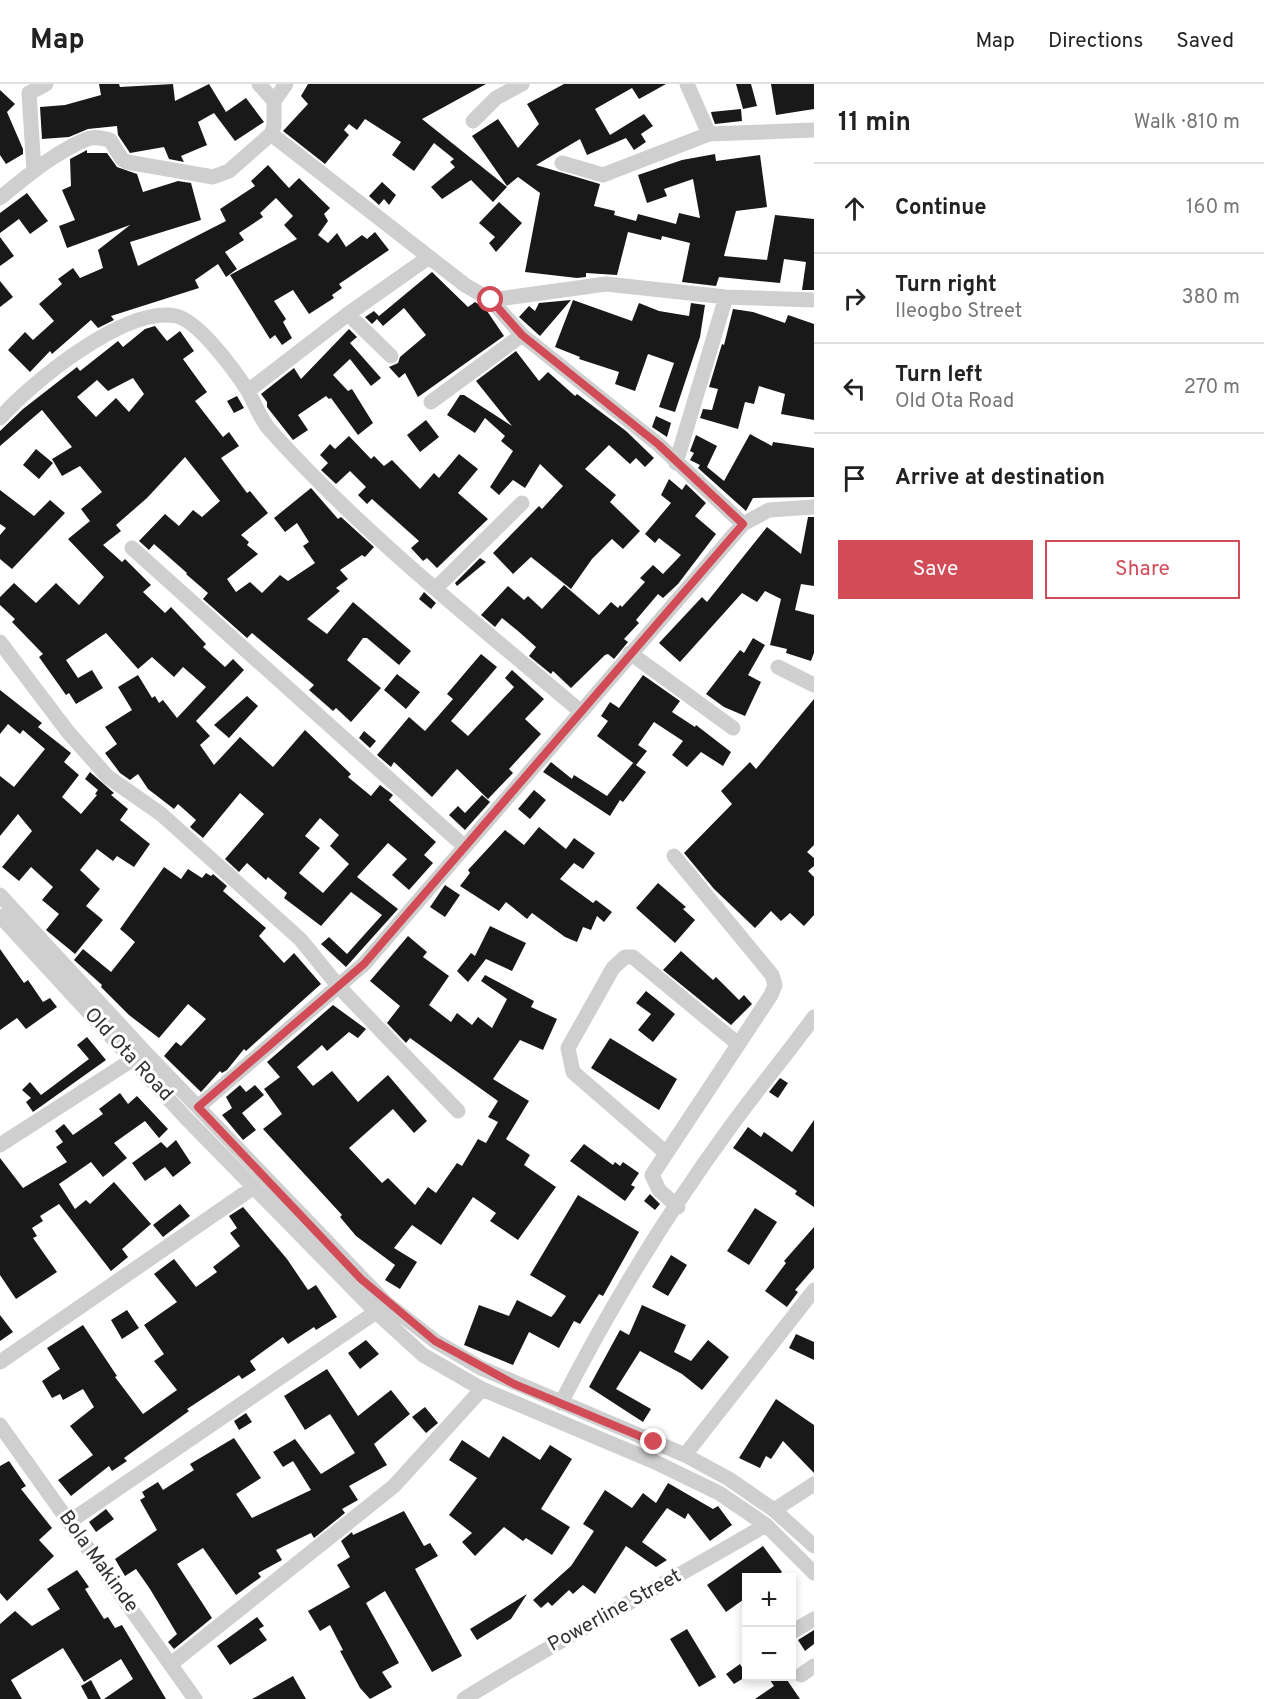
<!DOCTYPE html>
<meta charset="utf-8">
<style>
:root{--surface:#fff;--page:#f6f6f6;--text:#222;--muted:#767676;--line:#e0e0e0;--accent:#d24c58}
body{margin:0;font-family:Overpass,sans-serif;background:var(--page);color:var(--text)}
.controls{position:absolute;right:18px;bottom:18px;display:grid;overflow:hidden;border-radius:0px;box-shadow:0 3px 9px #0003}
.controls button{width:54px;height:54px;display:grid;place-items:center;padding:0;border:0;border-bottom:2px solid var(--line);background:var(--surface);color:var(--text);font:30px sans-serif}
.stop{position:absolute;width:18px;height:18px;margin:-14px;border:4px solid #d24c58;border-radius:50%;background:#fff}
.stop.end{background:#d24c58;border-color:#fff;box-shadow:0 2px 6px #0008}
.list{margin:0;padding:0;list-style:none}
h2{display:flex;justify-content:space-between;align-items:center;height:78px;margin:0;padding:0 24px;font-size:26px}
h2 small{font-size:20px;font-weight:400;color:var(--muted)}
.list li{display:grid;grid-template-columns:39px 1fr auto;gap:18px;align-items:center;box-sizing:border-box;height:90px;padding:0 24px;border-top:2px solid var(--line)}
.list b{display:block;font-size:22px;white-space:nowrap}
.list p{margin:0;font-size:20px;white-space:nowrap;color:var(--muted)}
.list em{font-size:20px;font-style:normal;color:var(--muted)}
.actions{display:flex;gap:12px;padding:18px 24px}
.actions a{flex:1;padding:14px 0;border:2px solid var(--accent);border-radius:0px;text-align:center;font-size:21px;color:var(--accent)}
.actions .main{background:var(--accent);color:#fff}
.icon{flex:none;width:33px;height:33px;fill:none;stroke:currentColor;stroke-width:2;stroke-linecap:round;stroke-linejoin:round}
.map{position:relative;flex:none;width:814px;height:1615px;overflow:hidden}
header{display:flex;align-items:center;gap:36px;box-sizing:border-box;height:84px;padding:0 30px;background:var(--surface);border-bottom:2px solid var(--line)}
header strong{font-size:28px}
nav{display:flex;gap:33px;margin-inline-start:auto;font-size:21px}
main{display:flex}
aside{flex:1;background:var(--surface)}
.map>svg:first-child{display:block}
.building{fill:#191919;fill-rule:evenodd}
.lines{fill:none;stroke-linecap:round;stroke-linejoin:round}
.minor{stroke:#cfcfcf;stroke-width:15}
.route{stroke:#d24c58;stroke-width:8}
.labels{text-anchor:middle;dominant-baseline:central;stroke-width:6;stroke-linejoin:round;paint-order:stroke}
.street-label{font-size:20px;fill:#323232;stroke:#fff}
</style>
<header>
<strong>Map</strong>
<nav><a>Map</a><a>Directions</a><a>Saved</a></nav>
</header>
<main>
<div class="map">
<svg width="814" height="1615" viewBox="0 0 814 1615">
<rect width="100%" height="100%" fill="#fff"/>
<path class="building" d="M99,0H119L120,3L173,0L175,17L209,0L226,28L246,14L264,38L235,57L214,29L198,38L207,61L181,72L184,78L169,75L164,63L130,69L118,51L117,42L88,45L69,53L42,55L40,23L65,21L101,11Z
M308,0H486L422,35L507,103L493,118L471,96L442,115L431,103L455,83L450,78L454,75L434,59L414,87L392,71L401,58L365,35L357,46L349,40L344,46L349,51L325,80L283,47L308,20L301,12Z
M564,0H666L639,15L632,4L595,25L610,51L644,30L653,42L641,50L646,58L634,66L626,54L587,71L580,55L536,81L600,100L594,122L615,127L614,131L636,137L638,130L676,140L679,129L700,134L693,95L664,105L667,112L647,119L638,91L682,76L715,70L716,77L760,71L767,123L736,127L724,172L767,176L775,131L814,135V206H802L806,178L784,175L780,199L719,193L716,202L682,198L690,159L662,152L661,156L628,148L617,191L586,189V193L577,194L525,188L540,109L518,93L507,102L472,52L498,35L518,64L539,40L527,20Z
M736,0H751L757,22L743,25Z
M771,0H814V25L776,31Z
M0,6L15,20L7,28L23,65V70L6,80L0,71Z
M741,25L742,37L715,40L712,32L711,28Z
M87,66V69H107L117,83L137,90L143,108L178,97L191,99L201,136L130,158L138,182L226,137L220,125L255,102L251,97L268,81L289,104L299,94L330,124L324,130L328,137L318,151L328,159L337,149L346,163L362,151L367,155L375,148L389,166L339,200L342,204L332,211L334,214L309,230L293,206L274,217L286,235L283,238L292,254L282,261L275,251L270,255L230,191L297,155L284,141L293,132L276,114L260,129L263,133L239,149L244,156L225,168L237,185L226,193L218,180L195,196L199,204L111,232L114,236L98,244L91,236L52,270L50,267L30,288L8,266L25,248L33,256L54,237L39,220L62,200L58,195L73,184L80,194L103,184L98,166L130,141L67,164L59,142L75,136L62,106L71,102L70,75Z
M382,98L396,111L389,121L384,115L379,121L369,112Z
M27,109L48,137L30,150L19,135L0,149V129Z
M499,118L522,139L496,168L489,159L495,153L479,139Z
M0,153L14,172L0,182Z
M432,188L468,223L475,218L485,224L504,252L418,313L405,289L399,294L389,283L398,279L400,273L426,251L404,224L383,242L377,235L372,240L365,233L374,227L379,232Z
M0,197L13,213L0,223Z
M571,216L540,252L519,233L529,222L535,227L539,219Z
M573,216L632,237L639,219L659,227L689,232L691,219L705,221L700,253L675,328L659,323L674,279L648,270L635,307L615,300L619,288L579,275L580,273L555,263Z
M733,225L753,228L785,239L788,231L814,240V336L781,330L785,310L759,302L754,320L745,318L738,345L700,334L703,325L712,326L718,305L709,303L722,260L724,261Z
M155,242L167,257L180,247L194,267L183,275L207,308L195,317L223,353L229,348L239,362L221,374L247,409L250,407L268,429L241,451L249,458L247,461L258,470L227,495L236,508L250,498L262,509L280,491L288,497L315,479L303,462L309,458L297,439L285,448L274,434L311,404L338,435L341,433L374,463L365,473L362,471L340,486L348,495L336,504L340,507L307,535L327,550L353,518L411,567L399,581L367,554H363L347,576L381,604L351,638L336,624L333,627L309,606L314,601L252,549L247,554L203,515L208,509L186,490L187,489L154,460L149,466L139,457L165,430L179,442L193,426L202,433L220,417L185,373L147,414L116,441L121,447L103,461L122,478L125,475L151,501L143,508L165,529L171,523L206,560L203,563L225,583L233,575L244,586L196,637L210,652L200,661L214,681L240,653L273,683L305,646L351,690L348,693L371,712L380,701L393,711L389,716L436,758L424,771L433,779L409,806L392,791L407,775L388,759L357,793L398,825L346,883L321,860L329,853L347,870L382,831L351,808L321,842L284,814L287,809L268,793L266,796L247,779L239,788L225,775L264,730L240,709L203,754L190,743L196,736L178,720L174,725L148,705L138,690L130,696L120,689L105,669L117,660L105,643L132,626L118,603L138,591L152,614L155,612L159,619L163,616L177,634L206,603L183,583L174,593L152,573L138,585L106,549L66,576L78,594L92,586L103,604L76,620L69,609L66,611L39,573L43,570L12,538L15,535L0,521V513L14,499L36,519L56,499L79,521L104,493L68,455L90,437L81,425L102,408L80,382L62,392L52,375L72,363L42,326L0,362V347L23,325L77,283L80,287L118,257L123,263L145,245ZM133,294L144,310L129,328L116,314L96,333L77,313L97,296L108,307ZM320,734L339,751L330,762L349,780L323,809L299,789L320,764L305,752Z
M349,245L357,253L350,259L381,294L371,302L350,275L333,291L348,307L352,305L373,339L358,351L331,314L329,315L326,312L298,331L308,346L293,356L267,323V318L261,310L294,284L301,295Z
M516,267L539,297L548,288L575,312L577,310L626,347L654,374L645,383L636,374L630,380L609,361L585,385L616,411L610,418L640,447L623,465L612,455L592,475L571,505L531,473L513,490L493,469L539,422L542,425L563,402L540,380L525,404L513,396L499,411L490,403L513,367L501,357L505,352L485,334L475,349L447,331L460,311H464L512,342L476,297Z
M237,312L244,324L234,329L227,317Z
M656,332L671,339L667,353L652,343Z
M426,336L439,353L420,368L407,351Z
M750,350L772,362L773,358L814,364V413L753,414L746,427L698,384L700,381L690,376L694,369L690,367L696,351L717,362L707,383L724,397Z
M349,352L371,375L374,372L384,382L392,376L420,405L434,389L439,394L459,370L478,385L458,409L488,435L437,484L427,474L423,477L411,464L419,457L372,415L367,420L358,411L366,403L350,387L336,400L321,386L328,379L320,371L330,360L335,365Z
M36,365L53,379L39,395L23,381Z
M669,395L682,406L686,400L706,419L695,432L716,450L678,500L663,514L658,510L636,536L639,539L624,555L628,558L614,575L608,570L605,571L571,604L553,587L551,590L529,572L536,563L518,547L502,534L495,543L481,531L508,502L524,516L528,512L542,525L564,501L599,531L611,518L618,524L620,521L622,523L645,498L640,494L653,481L663,490L681,471L659,454L655,459L645,450L671,419L661,411Z
M0,406L34,432L50,416L65,429L12,485L0,475V451L6,444L0,440Z
M808,433H814V502L801,500L795,526L814,531V569L811,577L786,569L787,565L770,561L781,515L765,507L757,518L742,509L680,578L659,559L702,513L707,518L767,443L801,470Z
M480,474L486,478L457,502L455,499Z
M424,508L436,519L431,525L419,515Z
M753,554L765,561L748,591L761,598L745,632L724,623L706,610L740,566L744,569Z
M481,570L497,583L451,637L468,652L514,603L505,594L512,586L544,615L525,635L541,650L509,685L513,689L488,715L457,685L432,713L394,678L391,683L377,671L409,633L425,647L453,615L447,610Z
M397,590L420,608L406,625L384,606Z
M643,591L680,617L672,628L695,643L696,641L731,668L723,682L701,668L687,683L672,671L683,657L654,638L638,661L647,667L636,681L597,652L608,637L601,632L610,618L619,624Z
M0,606L42,639L38,643L71,669L64,678L79,691L62,713L81,730L97,711L95,710L98,706L85,695L90,688L114,709L111,711L128,725L120,736L150,760L134,783L117,772L113,777L97,765L80,786L100,805L86,822L103,836L75,870L46,846L59,830L42,816L53,803L31,783L19,797L2,783L32,747L18,730L0,752V692L14,703L45,665L23,646L20,650L8,640L0,650Z
M247,612L258,622L229,654L214,641Z
M814,615V761L807,768L814,774V782L808,787L814,793V831L804,842L790,829L781,837L771,827L755,844L714,805L684,769L732,720L721,707L750,678L756,685Z
M364,647L376,657L370,664L359,654Z
M551,678L572,695L574,691L607,712L633,679L646,688L623,718L620,716L610,732L543,688Z
M534,706L546,716L530,735L518,725Z
M482,711L490,718L465,746L449,731L458,722L465,729Z
M539,743L566,765L574,754L595,769L583,785L574,779L560,795L593,819L596,816L612,828L604,838L597,832L591,846L583,843L577,858L565,853L532,829L527,835L506,818L499,827L460,802L470,789L468,786L505,746L524,761Z
M164,783L181,795L188,785L202,794L206,789L211,792L213,790L227,802L223,807L266,844L259,852L284,879L294,869L321,900L246,967L244,965L227,986L222,989L220,987L201,1008L164,972L176,958L181,962L206,935L188,920L159,954L129,931L101,903L102,901L74,876L83,865L111,888L135,858L120,845Z
M658,799L686,823L683,825L695,836L675,859L636,824Z
M445,801L460,811L445,833L430,823Z
M490,842L526,859L512,887L486,875L468,898L457,887L471,869L475,872Z
M408,852L427,868L423,873L449,892L429,921L451,938L457,929L472,941L478,933L492,944L507,915L481,897L485,891L534,917L531,923L557,935L543,966L520,956L493,995L529,1017L506,1055L530,1071L524,1081L556,1103L518,1156L490,1137L496,1129L473,1113L441,1161L412,1141L394,1164L417,1178L400,1205L385,1196L395,1181L356,1152L340,1133L342,1131L263,1045L282,1030L264,1005L280,993L267,978L333,921L366,945L358,954L349,948L327,967L322,961L297,983L313,1002L332,987L358,1018L388,991L427,1037L414,1049L393,1025L349,1064L382,1099L388,1094L415,1121L428,1103L436,1109L457,1079L462,1082L478,1055L486,1059L498,1038L488,1033L498,1017L410,954L406,959L387,939L400,922L370,897Z
M0,865L24,899L28,896L43,918L50,914L57,923L26,945L17,934L0,946Z
M681,867L713,896L716,893L739,916L744,911L752,920L731,941L663,886Z
M646,907L675,930L653,958L638,946L651,930L636,919Z
M87,953L106,976L33,1028L26,1018L31,1014L22,1006L30,998L41,1011L89,975L77,961Z
M610,954L677,995L659,1026L591,984Z
M780,994L788,999L778,1014L769,1008Z
M240,1001L246,1008L255,1001L264,1011L242,1029L256,1046L243,1056L222,1031L232,1024L226,1013Z
M120,1009L128,1020L137,1012L168,1045L159,1054L145,1037L114,1059L127,1074L103,1093L91,1078L59,1100L75,1125L86,1116L90,1120L114,1098L151,1140L122,1165L128,1173L111,1187L59,1120L40,1132L43,1137L32,1144L37,1152L33,1154L57,1188L16,1215L0,1191V1074L23,1104L67,1078L56,1063L63,1058L55,1047L64,1040L73,1051L103,1030L99,1025Z
M814,1036V1123L795,1110L797,1107L733,1064L748,1043L761,1053L764,1048L792,1068Z
M176,1056L191,1079L173,1093L165,1083L145,1097L132,1079L161,1058L167,1064Z
M584,1060L613,1081L615,1078L620,1082L623,1078L639,1089L631,1101L635,1103L625,1117L570,1077Z
M650,1110L660,1120L655,1126L644,1117Z
M578,1111L639,1148L603,1212L599,1210L580,1240L574,1237L559,1264L529,1248L513,1281L464,1261L479,1221L509,1232L517,1216L551,1233L554,1230L566,1212L530,1191Z
M180,1120L190,1132L163,1153L153,1141Z
M243,1123L287,1175L308,1206L316,1201L337,1233L316,1246L314,1243L288,1260L283,1253L250,1277L256,1286L242,1295L239,1291L187,1325L189,1327L124,1374L127,1377L112,1387L109,1382L71,1412L58,1396L93,1371L70,1342L94,1323L83,1305L63,1316L60,1310L52,1314L42,1297L60,1285L47,1264L83,1241L117,1292L115,1293L143,1330L177,1306L154,1277L164,1270L144,1241L177,1218L154,1190L174,1175L196,1203L217,1188L213,1183L240,1162L230,1149L237,1144L229,1132Z
M755,1124L777,1138L749,1181L727,1167Z
M814,1143V1184L795,1206L798,1208L787,1223L765,1207L786,1179L784,1177Z
M671,1171L687,1181L668,1212L652,1203Z
M642,1221L686,1241L674,1268L691,1277L708,1256L729,1273L702,1306L682,1290L640,1267L616,1305L651,1325L643,1338L589,1303L620,1246L629,1251Z
M127,1226L139,1244L122,1255L111,1236Z
M0,1231L13,1248L0,1257Z
M796,1250L814,1258V1276L789,1264Z
M366,1256L379,1270L360,1285L348,1269Z
M327,1285L358,1332L391,1306L410,1330L374,1360L387,1381L349,1402L358,1416L342,1425L345,1429L314,1454L311,1449L276,1466L282,1476L258,1489L261,1493L236,1511L203,1464L177,1480L212,1534L174,1565L168,1558L177,1550L150,1505L136,1485L125,1492L115,1475L157,1446L140,1416L145,1413L142,1408L158,1398L163,1406L194,1386L190,1380L234,1354L261,1394L236,1410L252,1434L311,1406L293,1377L283,1383L273,1368L295,1355L321,1390L355,1369L330,1330L305,1346L284,1312Z
M776,1315L814,1341V1389L783,1357L771,1375L766,1372L760,1384L739,1374Z
M425,1323L438,1339L426,1349L412,1333Z
M246,1329L252,1338L239,1346L234,1337Z
M503,1352L540,1376L550,1361L572,1375L541,1425L570,1443L552,1471L526,1454L523,1457L504,1443L475,1472L462,1458L472,1449L449,1431L477,1394L449,1376L462,1356L489,1374Z
M9,1377L26,1402L21,1405L52,1444L39,1456L54,1472L7,1517L0,1509V1382Z
M668,1399L713,1425L718,1422L732,1441L710,1457L688,1429L685,1435L667,1424L642,1458L667,1476L656,1483L626,1462L595,1510L583,1501L573,1510L569,1506L552,1522L548,1518L541,1524L533,1516L571,1482L594,1447L583,1440L605,1406L632,1424L643,1409L656,1419Z
M106,1425L114,1435L96,1448L89,1438Z
M404,1427L424,1462L430,1459L438,1472L415,1485L462,1572L432,1588L385,1507L366,1519L399,1579L382,1588L392,1603L370,1615L360,1604L340,1567L343,1566L330,1541L320,1547L308,1527L350,1503L337,1481L350,1473L341,1457L352,1448L353,1451Z
M763,1462L782,1488L774,1494H747V1513L726,1528L707,1501Z
M77,1486L89,1503L85,1505L104,1535L108,1533L115,1544L122,1541L166,1615H104L133,1595L121,1575L84,1598L63,1564L11,1596L22,1615H0V1540L15,1527L32,1542L60,1525L47,1505Z
M527,1510L511,1535L477,1556L470,1545Z
M257,1533L264,1542L259,1545L267,1556L230,1581L217,1562Z
M687,1545L716,1593L699,1603L670,1555Z
M814,1546V1560L805,1567L798,1556Z
M740,1580L747,1592L734,1600L726,1590Z
M293,1592L306,1615H252Z
M768,1593H785L800,1615H755L774,1602Z
M91,1596L101,1615H88L81,1602Z"/>
<g class="lines">
<path class="minor" d="M259,0L274,17
M286,0L274,17V42L271,50L465,201L491,216L522,251L659,361L743,440
M687,0L709,50
M473,37L496,14L522,0
M562,79L603,91L709,50L814,46
M34,87L29,9L46,0
M0,114C26,93 55,68 87,55C94,52 102,54 110,56L122,75L127,78L213,93L229,87L271,50
M491,216L606,200L726,213L814,216
M348,230L391,272
M248,307L348,230L429,173
M431,318L522,251
M0,334C32,298 125,222 176,232C199,237 235,287 248,307C255,320 260,335 270,346C362,449 475,538 580,627
M676,379L726,213
M132,464L465,763
M436,504L522,419
M0,558L68,648L108,693L161,730L301,856L339,903L458,1027
M630,569L733,644
M778,583L814,601
M674,772L772,891L775,901L771,911L652,1091L659,1106L678,1123
M0,811L144,967L386,1219L435,1257L481,1284L685,1371L729,1395L774,1426L814,1462
M0,832L186,1034L376,1228L423,1271L482,1305L655,1378L719,1409L766,1441L814,1489
M198,1023L364,880L743,440L769,426L814,423
M0,1061L132,976
M665,1068L573,988L568,964L613,884L625,873H633L738,960
M0,1278L254,1103
M561,1319C609,1225 668,1128 731,1042C758,1005 787,970 814,933
M0,1341L195,1615
M685,1371L814,1206
M774,1426L814,1400
M69,1438L376,1228
M792,1548L814,1535
M171,1580L394,1402L482,1305
M801,1591L814,1582
M464,1615C562,1553 666,1500 766,1441"/>
</g>
<g class="lines">
<path class="route" d="M491,216L522,251L659,361L743,440L364,880L198,1023L361,1195L435,1257L514,1300L654,1358"/>
</g>
<g class="labels">
<g class="street-label">
<text transform="translate(128 971) rotate(47)">Old Ota Road</text>
<text transform="translate(98 1478) rotate(54)">Bola Makinde</text>
<text transform="translate(615 1527) rotate(-29)">Powerline Street</text>
</g>
</g>
</svg>
<div class="controls">
<button>+</button>
<button>−</button>
</div>
<div class="stop" style="left:491px;top:216px"></div>
<div class="stop end" style="left:654px;top:1358px"></div>
</div>
<aside>
<h2>11 min<small>Walk · 810 m</small></h2>
<ul class="list">
<li><svg class="icon" aria-label="ahead" viewBox="0 0 24 24"><path d="M12 20V5M6 11l6-6 6 6"/></svg><div><b>Continue</b></div><em>160 m</em></li>
<li><svg class="icon" aria-label="right" viewBox="0 0 24 24"><path d="M7 20v-9h11M14 6l5 5-5 5"/></svg><div><b>Turn right</b><p>Ileogbo Street</p></div><em>380 m</em></li>
<li><svg class="icon" aria-label="left" viewBox="0 0 24 24"><path d="M17 20v-9H6M10 6l-5 5 5 5"/></svg><div><b>Turn left</b><p>Old Ota Road</p></div><em>270 m</em></li>
<li><svg class="icon" aria-label="arrive" viewBox="0 0 24 24"><path d="M6 21V4h12l-3 4 3 4H6"/></svg><div><b>Arrive at destination</b></div></li>
</ul>
<div class="actions"><a class="main">Save</a><a>Share</a></div>
</aside>
</main>
